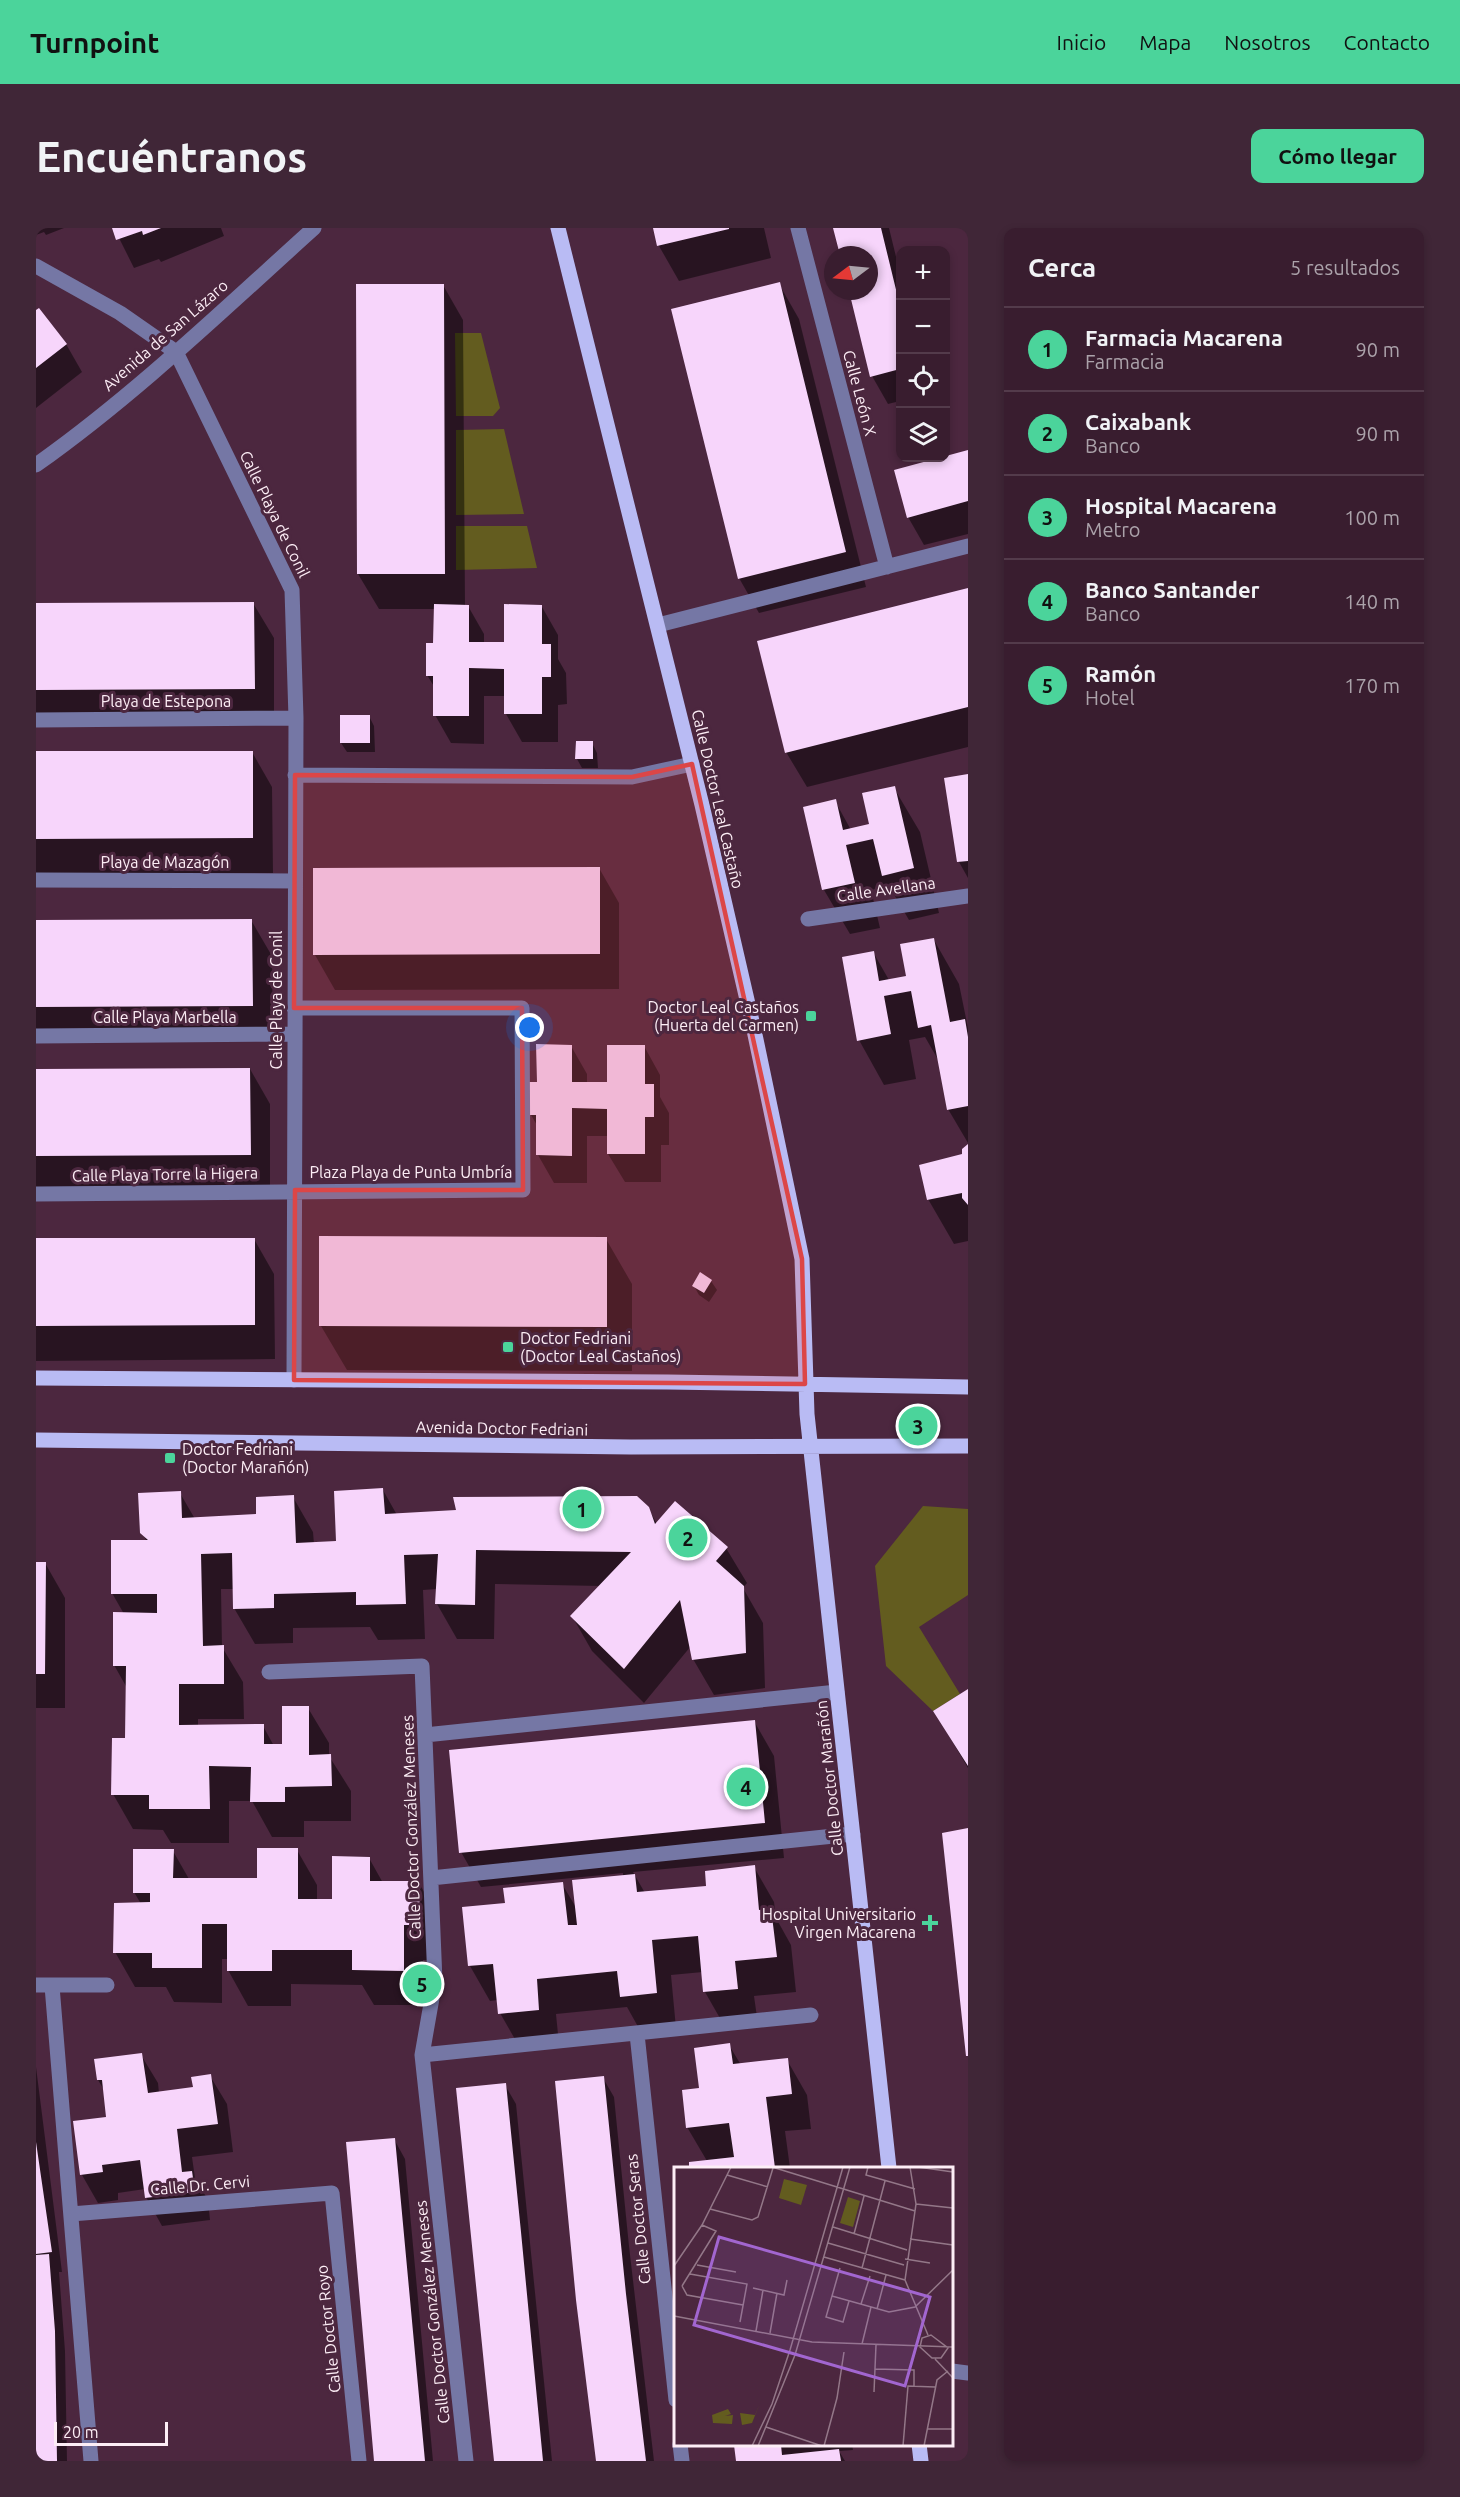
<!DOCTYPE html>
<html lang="es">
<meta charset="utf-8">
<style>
:root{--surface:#391d2f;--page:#402637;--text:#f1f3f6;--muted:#aba2aa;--line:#533b4b;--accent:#4bd49b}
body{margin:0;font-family:Ubuntu,sans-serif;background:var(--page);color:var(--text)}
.controls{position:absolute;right:18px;top:18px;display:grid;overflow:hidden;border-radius:12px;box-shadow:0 3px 9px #0003}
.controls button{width:54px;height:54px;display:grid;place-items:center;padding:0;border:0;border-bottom:2px solid var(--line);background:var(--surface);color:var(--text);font:30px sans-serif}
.compass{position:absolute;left:788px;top:18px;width:54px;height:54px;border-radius:50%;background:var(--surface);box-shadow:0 3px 9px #0003;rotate:254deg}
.scale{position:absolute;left:18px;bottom:15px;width:114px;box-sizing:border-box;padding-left:6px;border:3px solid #fdeef6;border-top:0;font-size:16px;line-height:21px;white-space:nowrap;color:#fdeef6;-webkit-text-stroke:4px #4c273f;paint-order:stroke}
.you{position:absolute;left:494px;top:800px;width:21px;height:21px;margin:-15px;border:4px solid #fff;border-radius:50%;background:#1a73e8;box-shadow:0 0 0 9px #1a73e833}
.badge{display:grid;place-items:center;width:39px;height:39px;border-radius:50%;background:var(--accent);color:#111;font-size:20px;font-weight:700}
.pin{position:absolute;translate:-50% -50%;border:3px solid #fff;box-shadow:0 2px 6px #0006}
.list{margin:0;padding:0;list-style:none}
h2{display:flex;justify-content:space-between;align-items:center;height:78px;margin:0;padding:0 24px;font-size:26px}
h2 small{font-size:20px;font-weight:400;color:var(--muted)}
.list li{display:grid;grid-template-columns:39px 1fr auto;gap:18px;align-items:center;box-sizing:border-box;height:84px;padding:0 24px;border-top:2px solid var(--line)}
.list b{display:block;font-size:22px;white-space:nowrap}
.list p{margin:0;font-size:20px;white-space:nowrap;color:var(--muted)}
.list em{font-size:20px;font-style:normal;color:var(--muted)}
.icon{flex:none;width:33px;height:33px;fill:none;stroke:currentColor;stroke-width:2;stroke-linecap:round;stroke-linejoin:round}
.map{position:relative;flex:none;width:932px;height:2233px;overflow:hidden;border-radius:12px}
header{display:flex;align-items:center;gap:36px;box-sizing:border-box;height:84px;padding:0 30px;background:var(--accent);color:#111}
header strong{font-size:28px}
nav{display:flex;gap:33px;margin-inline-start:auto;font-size:21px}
.intro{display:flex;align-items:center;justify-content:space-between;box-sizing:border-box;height:144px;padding:0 36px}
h1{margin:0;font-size:42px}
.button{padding:15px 27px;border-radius:12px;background:var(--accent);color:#111;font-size:21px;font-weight:700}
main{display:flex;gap:36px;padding:0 36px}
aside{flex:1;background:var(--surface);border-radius:12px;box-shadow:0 3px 9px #0003}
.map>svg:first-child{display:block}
.green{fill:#635c1f}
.shadow{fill:#0007}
.building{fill:#f7d5fb}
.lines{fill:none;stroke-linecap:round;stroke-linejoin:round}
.minor{stroke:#7577a5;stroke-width:15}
.major{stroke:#b9bbf4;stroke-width:15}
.marked{fill:#dc4647;fill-opacity:0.2;stroke:#dc4647;stroke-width:4.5;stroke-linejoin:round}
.poi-dot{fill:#4bd49b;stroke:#4c273f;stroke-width:2}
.labels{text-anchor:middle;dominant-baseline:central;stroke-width:6;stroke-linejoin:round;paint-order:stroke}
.street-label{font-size:16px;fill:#fdeef6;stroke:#4c273f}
.poi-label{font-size:16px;fill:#fdeef6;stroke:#4c273f;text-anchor:end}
.inset-road{fill:none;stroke:#937788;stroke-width:1.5}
.view{fill:#a266d0;fill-opacity:0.15;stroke:#a266d0;stroke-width:3}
.inset-edge{fill:none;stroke:#fdeef6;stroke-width:3}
</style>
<header>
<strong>Turnpoint</strong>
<nav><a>Inicio</a><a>Mapa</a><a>Nosotros</a><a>Contacto</a></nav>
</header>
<div class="intro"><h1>Encuéntranos</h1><a class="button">Cómo llegar</a></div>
<main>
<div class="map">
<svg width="932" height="2233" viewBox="0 0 932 2233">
<rect width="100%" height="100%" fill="#4c273f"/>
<path class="green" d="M419,105H445L464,180L457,188H420Z
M468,201L488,286L420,287V202Z
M420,298H491L501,340L420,342Z
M887,1278L932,1281V1367L883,1399L924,1466L897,1483L850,1438L839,1338Z"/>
<path class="shadow" d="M0,0H28L10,7L8,4L0,7Z
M78,0H185L188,8L125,34L123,31L98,40Z
M619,0H728L735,30L643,53L623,18Z
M799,0H853L864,45V173L852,176L836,148L814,63H833V27H805Z
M743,56L763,91L830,359L723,385L703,350Z
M407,57L427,92L429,378H432L448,406V415H469L506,379L522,407V431L530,445L531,476L522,477V514H486L470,486V468H448V516L415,515L399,487V460L391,447L399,416V381H343L322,346Z
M0,84L30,116L46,144L0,180Z
M932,224V306L888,317L872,289Z
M932,362V519L771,559L750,524Z
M217,375L238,410V496H0V376Z
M333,488L338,498L339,524H311L305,515Z
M556,515L561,525L562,540H546L541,531Z
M216,524L236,559L237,645L0,646V525Z
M932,547V650L923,634L910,551Z
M858,560L884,604L903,685L873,692L853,658L835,662L844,700L814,706L788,662L799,573L815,602L835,597Z
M563,640L583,675V761L299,762L279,727Z
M215,692L236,728L237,813L0,814V693Z
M898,712L923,756L932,800V915L912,881L904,835L889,809L873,812L880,851L848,857L823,812L837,724L853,752L872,749Z
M535,818L551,846V855H573L608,818L624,847V869L633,885V917H625V954H589L572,926V908H551V955H518L502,927V899L495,887L502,856Z
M214,841L234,876V962L0,963V842Z
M932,918V1013L918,1016L892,971L928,927Z
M218,1011L238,1046L239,1131L0,1133V1012Z
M570,1011L596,1056V1143L311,1142L285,1098Z
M675,1053L681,1062L673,1074L663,1067L658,1058Z
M347,1262L361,1287L612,1280L621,1296L690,1320L711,1355L707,1360L727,1395L729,1460L678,1467L657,1431L655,1418L608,1475L556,1423L536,1388L565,1358L459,1356L458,1411H421L401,1376V1361L387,1362L389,1411L342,1412L334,1399L257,1400V1415L219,1416L198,1380V1361H185L186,1419L207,1454L208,1491H162V1498H227L238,1518H248L272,1480L293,1515V1528L315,1563V1593H268V1609H236L216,1573H193V1615H135L127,1602L97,1601L77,1566L91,1511V1460L78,1437L88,1386L76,1365L111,1314L106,1304L144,1265L159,1291L222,1288L257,1269L277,1304L278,1316L302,1314Z
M0,1335H9L29,1370V1480H0Z
M932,1463V1540L899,1484Z
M718,1493L738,1528L748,1630L597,1644L609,1665L672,1659L718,1639L738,1674L740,1690L755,1717L760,1764L718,1768L722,1796L689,1799L669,1764L667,1744L635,1747L640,1800L605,1804L591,1779L520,1786L523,1816L484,1820L464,1785L462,1772L454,1773L434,1738L471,1676L526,1656L541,1681L587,1648V1645L445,1659L425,1624Z
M261,1622L281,1657V1672H297L333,1630L347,1655H383L403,1690L402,1732H387V1777H338L326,1757L255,1756V1778H212L192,1742V1731H186V1775L138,1774L130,1759H99L79,1724L105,1676L98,1664L137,1623L153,1651H222Z
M693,1817L705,1837L751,1832L771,1867L775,1901L749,1903L754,1940H655L654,1935L671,1933L651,1899L664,1861Z
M105,1827L122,1855L123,1865L158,1860L174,1848L191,1876L197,1924L156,1929L159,1950L172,1972L174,1992L126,1998L110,1969L109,1961L82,1965V1972L62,1975L46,1947L72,1890L68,1862L62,1852Z
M0,1839L26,2044H23L29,2123L31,2233H0Z
M567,1850L578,1869L593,2018L618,2233H562Z
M469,1857L480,1876L516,2233H459Z
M358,1911L369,1931L397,2233H340Z
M700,2216H816L817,2222L803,2223L809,2233H702Z"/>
<path class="building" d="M76,0H125L107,7L106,3L80,12Z
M617,0H693V1L621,18Z
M797,0H845L864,78V141L834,149L813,63H833V27H804Z
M744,54L810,324L702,351L635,81Z
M320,56H408L409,346H321Z
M3,80L31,116L0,140V82Z
M932,222V273L871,290L858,242Z
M932,360V479L749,525L721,413Z
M218,374L219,461L0,462V375Z
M398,376L433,377V414H468V376L506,377V416H515V449H506V486H468V441L433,440V488H397V448H390V415H397Z
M304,487H334V515H304Z
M540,513H557V531H539Z
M0,523H217V610L0,611Z
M932,546V633L921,634L908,550Z
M859,558L878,640L846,648L837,611L810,617L819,655L786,662L767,579L800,571L807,602L833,596L826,565Z
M564,639V726L277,727V640Z
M216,691L217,778L0,779V692Z
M898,710L914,794L929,791L932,809V878L911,882L895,797L882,800L875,763L848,768L855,806L821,813L806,729L838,723L843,753L870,748L864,716Z
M500,816L536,817V854H571V817H609V856H618V889H609V926H571V881L536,880V928L500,927V887H493V854H501Z
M214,840L215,927L0,928V841Z
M932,916V977L926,970V965L891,972L883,937L926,926V921Z
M283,1008L571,1009V1099L283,1098Z
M0,1010H219V1097L0,1098Z
M664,1044L676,1052L668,1065L656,1058Z
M347,1260L349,1286L420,1282L417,1269L601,1268L613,1279L619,1296L639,1273L692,1319L680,1333L708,1358L710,1425L656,1432L644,1372L588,1441L534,1388L595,1324L440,1322L439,1377L399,1376L402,1326L368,1327L370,1376L320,1377V1364L238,1366V1380L197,1381L196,1325L165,1326L167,1418L188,1417V1456H143V1497L228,1496V1516H246V1478H273V1527L295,1526L296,1558L249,1559V1574H214L215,1539L173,1538L174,1581H113V1567H75L76,1510H89L90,1438H77V1384L121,1385V1366H75V1312H112L104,1305L102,1265L145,1263L146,1290L220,1286V1269L258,1267L260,1315L300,1313L298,1263Z
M0,1334H10L9,1446H0Z
M932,1461V1538L897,1483Z
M719,1492L729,1595L423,1625L413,1522Z
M932,1600V1828H930L906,1605Z
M221,1620H262V1671H296V1628L334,1629V1653H384L383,1697H368V1743L316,1742V1722H236V1743H191V1696H166V1740H116V1725H77L78,1675L114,1674V1665H97V1621H138L137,1650H221Z
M719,1637L723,1682L735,1680L741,1729L699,1733L702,1761L667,1764L662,1708L616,1712L621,1765L584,1769L581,1743L501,1751L503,1782L462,1786L457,1736L432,1738L426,1679L469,1675L467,1660L527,1654L532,1697H541L536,1652L599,1646L601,1664L670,1658L669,1643Z
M694,1815L697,1836L752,1830L756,1866L730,1869L739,1940H653V1934L698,1929L693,1895L650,1900L646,1862L663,1860L658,1820Z
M106,1825L112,1865L157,1859L155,1849L175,1846L182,1896L141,1901L146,1944L156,1943L159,1964L109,1970L104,1932L66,1937L67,1944L44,1947L37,1893L70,1889L66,1852H61L58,1831Z
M568,1848L590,2066L610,2233H560L540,2072L519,1853Z
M470,1855L485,2004L507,2233H458L450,2156L420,1860Z
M359,1910L367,1996L389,2233H338L310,1914Z
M0,1914L16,2024L0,2026Z
M13,2026L19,2103L21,2233H0V2027Z
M698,2217H745L746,2227L803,2221L805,2233H700Z"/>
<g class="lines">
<path class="minor" d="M762,0L851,339
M0,38L84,85L140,124L256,362L260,490L258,1152
M0,237C99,167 188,81 278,0
M622,397L932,318
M0,492L260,490
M259,547L596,549L656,536
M0,652L259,653
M772,691L932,668
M0,808L258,806
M0,966L487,962L486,780H258
M233,1444L386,1438L399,1753L386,1827L430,2233
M389,1507L801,1464
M395,1650L817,1606
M0,1757H71
M16,1758L55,2233
M601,1806L640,2172
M386,1827L775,1787
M35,1986L296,1965L323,2233
M916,2143L932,2145
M644,2216L646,2233"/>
<path class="major" d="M522,0L666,577L718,802L766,1031L771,1186L853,1940
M0,1150L632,1154L932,1159
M0,1212L595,1219L932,1218
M883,2216L885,2233"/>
</g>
<path class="marked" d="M656,536L766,1031L769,1156L258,1152L259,962H487L486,780H258L259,547L596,549Z"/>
<g class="poi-dot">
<rect x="769" y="782" width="12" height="12" rx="3"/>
<rect x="466" y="1113" width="12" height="12" rx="3"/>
<rect x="128" y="1224" width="12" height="12" rx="3"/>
<path d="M891 1686h6v6h6v6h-6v6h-6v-6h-6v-6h6z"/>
</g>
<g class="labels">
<g class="street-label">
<text transform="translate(129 107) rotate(-41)">Avenida de San Lázaro</text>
<text transform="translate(824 165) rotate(75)">Calle León X</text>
<text transform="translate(239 286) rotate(64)">Calle Playa de Conil</text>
<text x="130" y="473">Playa de Estepona</text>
<text transform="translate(682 571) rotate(77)">Calle Doctor Leal Castaño</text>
<text x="129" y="634">Playa de Mazagón</text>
<text transform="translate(850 661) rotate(-8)">Calle Avellana</text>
<text transform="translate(240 772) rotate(-90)">Calle Playa de Conil</text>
<text x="129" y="789">Calle Playa Marbella</text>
<text x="375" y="944">Plaza Playa de Punta Umbría</text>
<text transform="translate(129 946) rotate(-1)">Calle Playa Torre la Higera</text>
<text transform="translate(466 1200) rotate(1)">Avenida Doctor Fedriani</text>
<text transform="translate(793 1550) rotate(-96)">Calle Doctor Marañón</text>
<text transform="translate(375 1599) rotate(-92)">Calle Doctor González Meneses</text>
<text transform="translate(164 1957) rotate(-5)">Calle Dr. Cervi</text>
<text transform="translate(602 1991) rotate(-96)">Calle Doctor Seras</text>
<text transform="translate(396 2084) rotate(-96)">Calle Doctor González Meneses</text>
<text transform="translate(292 2101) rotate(-96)">Calle Doctor Royo</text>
</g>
<g class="poi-label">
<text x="763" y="779">Doctor Leal Castaños<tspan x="763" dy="18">(Huerta del Carmen)</tspan></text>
<text x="484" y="1110" text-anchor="start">Doctor Fedriani<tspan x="484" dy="18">(Doctor Leal Castaños)</tspan></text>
<text x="146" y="1221" text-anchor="start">Doctor Fedriani<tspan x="146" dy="18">(Doctor Marañón)</tspan></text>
<text x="880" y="1686">Hospital Universitario<tspan x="880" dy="18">Virgen Macarena</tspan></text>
</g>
</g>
<g transform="translate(638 1939)">
<rect width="279" height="279" fill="#4c273f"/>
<path d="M110,12L133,18L127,38L105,31ZM174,30L186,34L179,60L166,56ZM86,236L78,256L68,258L66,246L81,248ZM54,242L57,247L51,249L59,248L58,257L39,256L38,248Z" fill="#635c1f"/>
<path class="inset-road" d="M98,0L241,44M194,0L192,8L241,22M236,0L242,37L231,113L254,168M244,0L279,5M53,8L94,20M242,37L279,41M36,42L78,53L84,50L99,1M159,60L233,83M180,67L190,29M236,72L279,78M154,76L230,98M150,90L231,113M231,92L256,96M23,98L62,105M0,99L28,58L57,0M166,101L152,150L169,155L175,134M188,101L211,14M16,107L73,117L66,155M8,119L42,64L28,58M8,119L13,128L69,138M79,121L110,128L113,113M158,129L215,145L241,140L279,103M187,137L196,109M203,142L212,108M0,149L138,175L279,180M82,164L89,123M96,166L103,126M257,168L274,181L267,191H258L246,180L248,171ZM188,177L197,140M261,192L279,211M201,202L240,203V219M200,225L202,178M92,260L148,279M253,262H279M78,279L98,237L116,183L169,0M84,279L121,188L176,0M150,279L163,231L170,185M229,279L234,219L261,220M250,279L263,213L274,204"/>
<path class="view" d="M45,70L256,130L231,219L20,158Z"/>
<rect width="279" height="279" class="inset-edge"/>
</g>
</svg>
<div class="controls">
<button>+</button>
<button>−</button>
<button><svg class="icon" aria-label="locate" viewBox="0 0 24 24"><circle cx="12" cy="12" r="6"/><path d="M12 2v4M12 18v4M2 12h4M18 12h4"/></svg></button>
<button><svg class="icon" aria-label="layers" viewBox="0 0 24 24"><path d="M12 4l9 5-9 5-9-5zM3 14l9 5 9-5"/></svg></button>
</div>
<svg class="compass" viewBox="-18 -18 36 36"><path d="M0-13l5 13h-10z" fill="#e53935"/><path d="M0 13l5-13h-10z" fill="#aba2aa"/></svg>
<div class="scale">20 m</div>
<div class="you"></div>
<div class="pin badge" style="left:546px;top:1281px">1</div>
<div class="pin badge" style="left:652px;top:1310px">2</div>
<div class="pin badge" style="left:882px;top:1198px">3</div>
<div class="pin badge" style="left:710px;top:1559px">4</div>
<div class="pin badge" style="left:386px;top:1756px">5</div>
</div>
<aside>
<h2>Cerca<small>5 resultados</small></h2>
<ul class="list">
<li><span class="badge">1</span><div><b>Farmacia Macarena</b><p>Farmacia</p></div><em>90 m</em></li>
<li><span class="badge">2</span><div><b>Caixabank</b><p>Banco</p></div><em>90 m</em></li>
<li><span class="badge">3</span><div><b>Hospital Macarena</b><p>Metro</p></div><em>100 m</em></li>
<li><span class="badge">4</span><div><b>Banco Santander</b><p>Banco</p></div><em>140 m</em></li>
<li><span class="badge">5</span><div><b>Ramón</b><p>Hotel</p></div><em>170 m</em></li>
</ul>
</aside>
</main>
